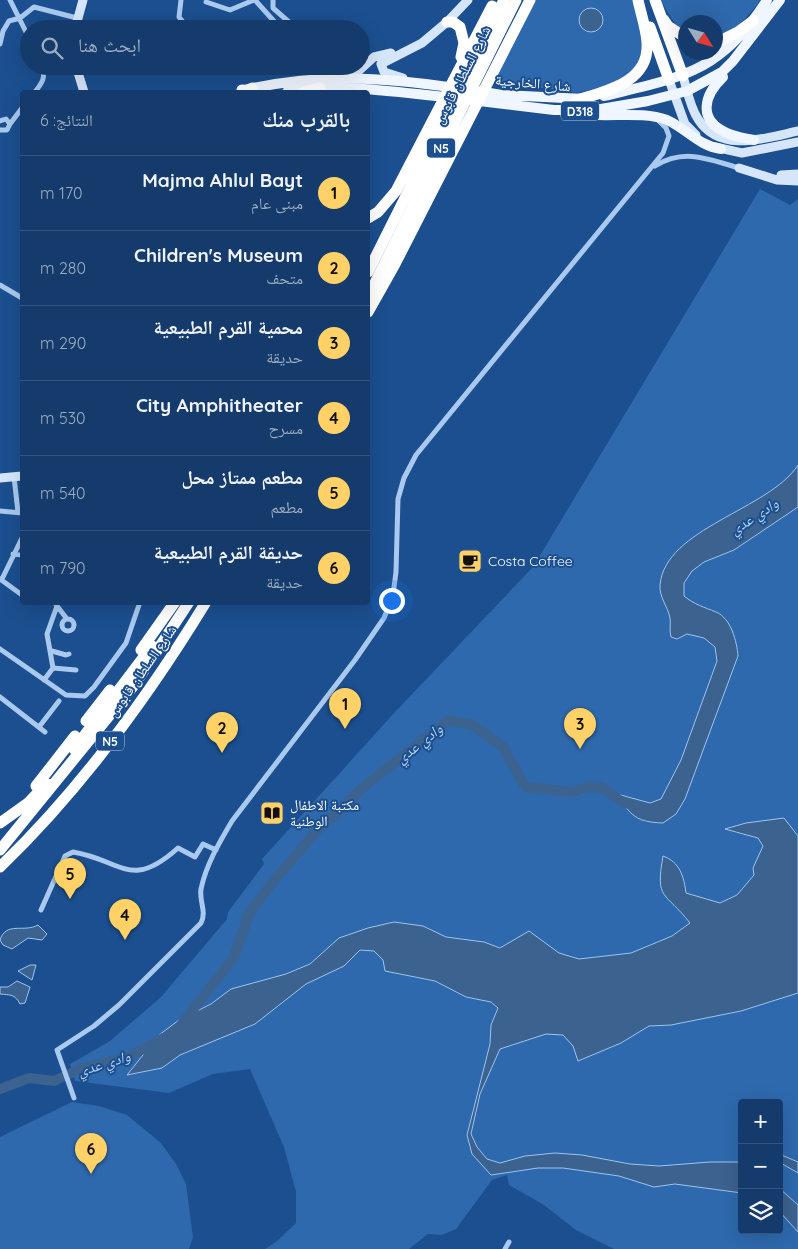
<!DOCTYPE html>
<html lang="ar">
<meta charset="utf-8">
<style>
:root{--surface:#143b6b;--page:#214673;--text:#f1f3f6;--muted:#9dadc1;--line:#33557e;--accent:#ffd166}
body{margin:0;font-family:Quicksand,"Noto Naskh Arabic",sans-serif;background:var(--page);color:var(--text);direction:rtl}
.controls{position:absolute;right:15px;bottom:15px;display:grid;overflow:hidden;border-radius:5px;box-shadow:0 5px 20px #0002}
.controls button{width:45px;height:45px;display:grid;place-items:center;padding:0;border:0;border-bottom:1px solid var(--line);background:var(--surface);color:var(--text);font:25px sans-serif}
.compass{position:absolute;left:678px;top:15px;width:45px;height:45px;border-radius:50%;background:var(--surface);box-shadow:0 5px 20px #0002;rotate:127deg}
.you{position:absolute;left:391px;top:600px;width:18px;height:18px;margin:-12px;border:4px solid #fff;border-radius:50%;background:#1a73e8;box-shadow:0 0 0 8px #1a73e833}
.badge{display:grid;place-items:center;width:32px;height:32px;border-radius:50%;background:var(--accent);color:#111;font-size:16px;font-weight:700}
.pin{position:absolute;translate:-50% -41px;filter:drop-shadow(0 1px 2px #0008)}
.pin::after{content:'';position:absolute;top:26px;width:18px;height:15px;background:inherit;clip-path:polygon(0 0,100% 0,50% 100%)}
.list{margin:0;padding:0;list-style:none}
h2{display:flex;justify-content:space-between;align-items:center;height:65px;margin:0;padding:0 20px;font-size:21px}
h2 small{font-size:16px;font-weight:400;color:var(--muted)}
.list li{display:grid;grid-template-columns:32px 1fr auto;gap:15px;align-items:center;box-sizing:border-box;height:75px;padding:0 20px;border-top:1px solid var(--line)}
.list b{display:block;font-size:19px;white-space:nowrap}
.list p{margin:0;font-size:16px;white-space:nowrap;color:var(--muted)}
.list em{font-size:16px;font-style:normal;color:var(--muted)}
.icon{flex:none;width:28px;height:28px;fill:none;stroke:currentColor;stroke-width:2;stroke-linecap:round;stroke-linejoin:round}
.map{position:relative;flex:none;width:798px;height:1249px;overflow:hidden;direction:ltr}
.search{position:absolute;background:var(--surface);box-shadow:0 5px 20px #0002;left:20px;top:20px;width:350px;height:55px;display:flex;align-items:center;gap:12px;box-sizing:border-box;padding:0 18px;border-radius:28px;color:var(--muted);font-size:19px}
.panel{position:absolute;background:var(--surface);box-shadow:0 5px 20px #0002;left:20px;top:90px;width:350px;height:515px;border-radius:5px;direction:rtl}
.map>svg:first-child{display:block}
.green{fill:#2e69ad;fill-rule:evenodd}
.water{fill:#3c6290;stroke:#9cc4f0}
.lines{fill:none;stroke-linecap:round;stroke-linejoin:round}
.river{stroke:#3c6290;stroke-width:10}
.street{stroke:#a9c9ee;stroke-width:5}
.secondary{stroke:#d6e6fa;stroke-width:9}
.primary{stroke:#f0f6ff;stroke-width:10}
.highway{stroke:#fff;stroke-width:11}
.labels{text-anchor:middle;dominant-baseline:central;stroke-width:4;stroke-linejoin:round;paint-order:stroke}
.shield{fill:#1b4f8f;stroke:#bbcadd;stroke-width:1}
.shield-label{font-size:12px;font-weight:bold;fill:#fff}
.street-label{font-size:14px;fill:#fff;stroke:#1b4f8f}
.poi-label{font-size:14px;fill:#fff;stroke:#1b4f8f;text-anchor:start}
.water-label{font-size:15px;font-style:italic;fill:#b5d3f5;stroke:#1b4f8f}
</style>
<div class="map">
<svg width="798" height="1249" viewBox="0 0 798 1249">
<rect width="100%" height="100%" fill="#1b4f8f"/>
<path class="green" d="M535,0H635L643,49L633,72L612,84L577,93L492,81Z
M660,0H760C748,18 736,29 716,38V22H686L685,32L677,27Z
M760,189L790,205L798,199V1249H614L576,1230L544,1205L509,1185L507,1175L492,1180L456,1229L442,1235L428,1234L409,1249H265L276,1242L296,1223V1192L284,1147L250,1069L213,1074L169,1093L75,1081L70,1064L110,1041L161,997L227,919L228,912L264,864L262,859L395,712L533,567ZM742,1103H779V1230H742Z
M72,1102L99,1106L127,1115L161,1143L176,1164L186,1184L193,1237L189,1249H0V1137Z"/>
<path class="water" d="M579 20a12 12 0 1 1 24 0a12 12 0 1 1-24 0Z
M798,465V507L734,550L704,562L692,571L684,583V596C695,605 704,607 716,612C731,618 737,642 738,656L685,799L676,814L663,823C636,822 631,816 617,794L650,803L661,799L681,760L717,661L715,647L704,638L687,634L677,639L671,637C669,630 671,624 670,618C668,607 659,597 660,585C665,528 769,510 798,465Z
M784,818L798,836V993L741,1011L671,1025L649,1026L621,1043L578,1061L573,1046L563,1035L546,1034L500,1049L480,1094L471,1134L477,1147L487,1159L500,1163L525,1156L555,1153L582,1155L630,1164L659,1166L710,1162H742V1193L675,1184L654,1187L619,1176L563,1168H538L491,1175L472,1154L467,1135L490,1044L491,1025L498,1008L491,1002L466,997L435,981L385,971L383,960L374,951L360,950L344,966L306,984L255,1024L180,1055L162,1068L127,1075L159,1035L179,1020L211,1004L231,989L286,974L310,964L339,938L368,928L394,922L423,926L446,937L484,942L500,948L529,931L559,953L579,959L631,953L672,936L690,923C665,891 655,901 663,856C680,862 684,877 686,893L720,903L737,895L754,875L753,868L763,846L758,838L725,829L746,823Z
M38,925L47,934L42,940L28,938L12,949L3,945L0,940C6,921 24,933 38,925Z
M30,965H36L32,980L18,971Z
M17,981L30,987L25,1003L20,1004C15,994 10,995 0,994V987H8Z
M779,1154L798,1162V1173L779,1162Z
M779,1188L798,1205V1232L779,1211Z"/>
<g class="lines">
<path class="river" d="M181,1025L234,957L249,914L272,883L314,834L367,784L449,720L473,725L504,748L525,787L571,792L588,787L603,788L621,801L632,805
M0,1089L29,1078L54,1081L82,1068L129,1057L163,1038"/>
<path class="street" d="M10,0L29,38
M181,0L179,17L183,22
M255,0L281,29
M273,0V8L297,29
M206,2L230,10L254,0
M0,44L3,31L9,21L20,18L34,7L77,18
M35,92C42,83 46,78 42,66
M0,121L6,119L10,124L7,130H0
M10,124L22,108
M655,166C684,148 708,159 739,168
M0,285L22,298
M14,477L18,512
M0,511L22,513
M13,554L22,555
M0,579L22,595
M2,579L22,538
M54,602L67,619
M62 625a6 6 0 1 1 12 0a6 6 0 1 1-12 0Z
M0,649L66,695L85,696L94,687L126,643L140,602
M52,651L66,655L69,654
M53,668L76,670
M44,680L53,668L47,634L57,606
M0,697L45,732
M39,727L59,701
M41,910L65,856L73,852C122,860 130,891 178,848L195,857L203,844L216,850
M74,1098L57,1050L94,1026L119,1005L201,923C207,911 199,902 201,889C206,865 219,843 232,821L355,660L384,618L393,595L396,572L398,499L404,478L416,455L663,153L669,136L666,128L659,121
M505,1249L509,1242"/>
<path class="secondary" d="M75,29L83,0
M76,66L84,92
M683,76C687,90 690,107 698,119C720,154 766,138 798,131
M352,77L374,57L391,53
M403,78L384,72L381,64L422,43L447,22L468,0
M669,80L685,124L696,135
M715,147L742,153L798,142
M739,168L777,180L798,181
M781,175L798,174
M0,478L22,476"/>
<path class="primary" d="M723,77C704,95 697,120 727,133C735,137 745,138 754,140
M244,90C319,73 381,77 456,88
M477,91L502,95L585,99
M287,92C342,83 397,92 452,98
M604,96C682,77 721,73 767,0
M471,100L554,110H595L648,101L687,91L722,72L733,61L780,0
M597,115C620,116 645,112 667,120C687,129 699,146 721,149"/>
<path class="highway" d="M655,0L683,76
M664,20L668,26L686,38
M447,22H453L460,27L464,43L461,57
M650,27L669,80
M716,43L738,32L753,21
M252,88L253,92
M242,90L243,92
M304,92L320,88
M577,100C607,91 650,82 647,42C646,28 641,14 638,0
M368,218L378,212L396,191L492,6
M368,272L504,0
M368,297L516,0
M368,312L395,264L530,0
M141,650L175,602
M86,721L110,690
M74,749L152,646
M36,786L75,736
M0,823L28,803L47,783
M0,850L135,684L189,602
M0,867C80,790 148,697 206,602"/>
</g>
<defs>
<g id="cafe-square" transform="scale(1.25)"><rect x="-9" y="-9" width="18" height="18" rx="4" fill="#ffd166" stroke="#1b4f8f"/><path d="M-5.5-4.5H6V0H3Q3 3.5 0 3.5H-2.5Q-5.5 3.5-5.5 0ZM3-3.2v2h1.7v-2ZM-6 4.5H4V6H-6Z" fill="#111"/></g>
<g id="library-square" transform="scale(1.25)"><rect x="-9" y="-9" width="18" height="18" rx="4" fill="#ffd166" stroke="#1b4f8f"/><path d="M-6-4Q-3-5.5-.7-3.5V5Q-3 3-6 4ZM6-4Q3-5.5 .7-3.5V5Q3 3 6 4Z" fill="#111"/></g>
</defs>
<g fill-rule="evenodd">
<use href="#cafe-square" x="470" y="561"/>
<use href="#library-square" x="272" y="813"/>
</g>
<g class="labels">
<g class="shield">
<rect x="561" y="101.5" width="38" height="19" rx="4"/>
<rect x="427" y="138.5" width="28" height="19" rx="4"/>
<rect x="96" y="731.5" width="28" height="19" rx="4"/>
</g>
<g class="shield-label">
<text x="580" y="111">D318</text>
<text x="441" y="148">N5</text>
<text x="110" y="741">N5</text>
</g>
<g class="street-label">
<text transform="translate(462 75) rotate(-63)">شارع السلطان قابوس</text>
<text transform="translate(533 83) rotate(5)">شارع الخارجية</text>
<text transform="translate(142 671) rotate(-55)">شارع السلطان قابوس</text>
</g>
<g class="poi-label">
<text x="488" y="561">Costa Coffee</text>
<text x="290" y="805">مكتبة الاطفال<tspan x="290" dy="16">الوطنية</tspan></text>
</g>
<g class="water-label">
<text transform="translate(754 516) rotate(-33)">وادي عدي</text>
<text transform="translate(419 743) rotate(-38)">وادي عدي</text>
<text transform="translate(104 1063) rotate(-17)">وادي عدي</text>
</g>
</g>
</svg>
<div class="controls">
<button>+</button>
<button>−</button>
<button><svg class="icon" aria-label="layers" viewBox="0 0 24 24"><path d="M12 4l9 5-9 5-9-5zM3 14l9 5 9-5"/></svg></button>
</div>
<svg class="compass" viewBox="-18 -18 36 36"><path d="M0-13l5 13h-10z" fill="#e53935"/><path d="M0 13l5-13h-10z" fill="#9dadc1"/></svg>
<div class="you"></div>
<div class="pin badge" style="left:345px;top:729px">1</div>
<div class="pin badge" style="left:222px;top:753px">2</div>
<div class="pin badge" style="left:580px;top:749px">3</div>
<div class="pin badge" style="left:125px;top:940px">4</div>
<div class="pin badge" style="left:70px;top:899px">5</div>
<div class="pin badge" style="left:91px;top:1174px">6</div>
<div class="search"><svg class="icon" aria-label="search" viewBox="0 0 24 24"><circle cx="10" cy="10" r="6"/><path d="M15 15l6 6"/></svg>ابحث هنا</div>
<section class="panel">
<h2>بالقرب منك<small>النتائج: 6</small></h2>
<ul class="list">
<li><span class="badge">1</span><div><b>Majma Ahlul Bayt</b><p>مبنى عام</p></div><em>170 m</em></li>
<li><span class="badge">2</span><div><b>Children's Museum</b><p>متحف</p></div><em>280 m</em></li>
<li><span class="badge">3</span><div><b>محمية القرم الطبيعية</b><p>حديقة</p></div><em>290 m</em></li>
<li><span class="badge">4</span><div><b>City Amphitheater</b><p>مسرح</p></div><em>530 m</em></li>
<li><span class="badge">5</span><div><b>مطعم ممتاز محل</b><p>مطعم</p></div><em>540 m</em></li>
<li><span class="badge">6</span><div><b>حديقة القرم الطبيعية</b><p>حديقة</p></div><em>790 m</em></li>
</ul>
</section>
</div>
